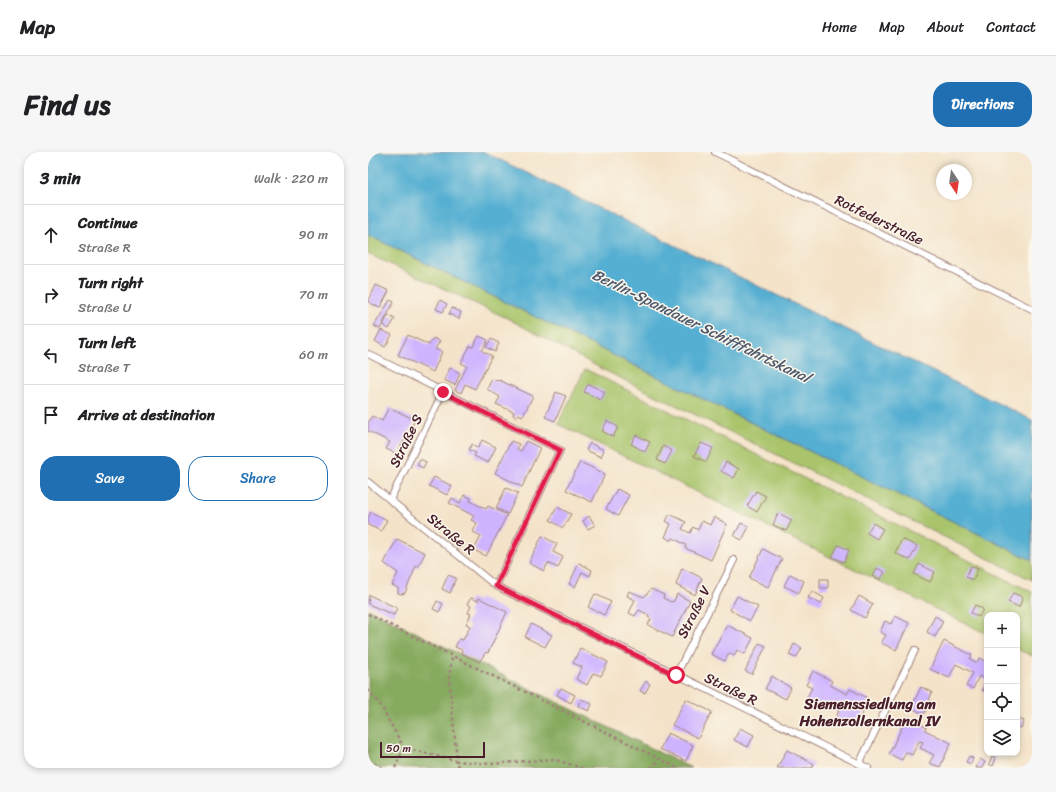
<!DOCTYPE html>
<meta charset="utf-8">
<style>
:root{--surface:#fff;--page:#f6f6f6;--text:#202124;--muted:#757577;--line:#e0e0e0;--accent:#1f6fb2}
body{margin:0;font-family:Sriracha,sans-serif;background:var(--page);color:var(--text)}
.controls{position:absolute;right:12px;bottom:12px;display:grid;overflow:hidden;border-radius:8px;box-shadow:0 2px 6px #0003}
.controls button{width:36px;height:36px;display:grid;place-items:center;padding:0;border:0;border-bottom:1px solid var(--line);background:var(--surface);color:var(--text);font:20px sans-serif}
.compass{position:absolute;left:568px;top:12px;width:36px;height:36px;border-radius:50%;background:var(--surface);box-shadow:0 2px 6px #0003;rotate:167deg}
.scale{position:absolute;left:12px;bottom:10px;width:105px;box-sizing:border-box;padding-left:4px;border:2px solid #4a1f2b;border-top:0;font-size:11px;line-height:14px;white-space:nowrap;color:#4a1f2b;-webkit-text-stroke:3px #fbf7ec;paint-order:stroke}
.stop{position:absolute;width:12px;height:12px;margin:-9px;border:3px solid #e11d48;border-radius:50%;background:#fff}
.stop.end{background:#e11d48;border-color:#fff;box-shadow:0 1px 4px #0008}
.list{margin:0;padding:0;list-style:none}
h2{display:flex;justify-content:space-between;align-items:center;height:52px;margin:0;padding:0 16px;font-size:17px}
h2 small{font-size:13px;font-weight:400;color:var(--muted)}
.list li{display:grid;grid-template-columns:26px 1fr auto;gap:12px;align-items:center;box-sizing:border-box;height:60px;padding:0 16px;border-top:1px solid var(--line)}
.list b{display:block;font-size:15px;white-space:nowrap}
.list p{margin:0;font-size:13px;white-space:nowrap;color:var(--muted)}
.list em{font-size:13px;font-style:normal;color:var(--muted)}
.actions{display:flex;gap:8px;padding:12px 16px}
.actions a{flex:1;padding:9px 0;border:1px solid var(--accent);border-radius:16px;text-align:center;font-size:14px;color:var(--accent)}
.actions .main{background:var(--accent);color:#fff}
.icon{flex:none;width:22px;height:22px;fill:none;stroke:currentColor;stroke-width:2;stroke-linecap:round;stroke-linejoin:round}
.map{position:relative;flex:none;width:664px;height:616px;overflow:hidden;border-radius:16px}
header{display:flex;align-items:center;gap:24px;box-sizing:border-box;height:56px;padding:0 20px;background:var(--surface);border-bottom:1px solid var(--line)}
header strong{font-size:19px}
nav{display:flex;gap:22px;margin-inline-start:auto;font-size:14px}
.intro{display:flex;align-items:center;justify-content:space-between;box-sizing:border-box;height:96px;padding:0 24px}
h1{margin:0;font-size:28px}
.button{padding:10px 18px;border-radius:16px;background:var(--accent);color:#fff;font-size:14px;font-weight:700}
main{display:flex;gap:24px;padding:0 24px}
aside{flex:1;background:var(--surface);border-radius:16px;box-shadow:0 2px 6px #0003}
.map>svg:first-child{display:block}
.green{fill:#a9c46b;stroke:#7a724b}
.forest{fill:#86aa5f;stroke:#686445}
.water{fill:#54afd2;stroke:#4f677e}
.building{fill:#ceb4ff}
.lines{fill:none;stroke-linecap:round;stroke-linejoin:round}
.lane-casing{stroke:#9f817a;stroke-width:8}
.path{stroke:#9f817a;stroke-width:2.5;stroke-dasharray:3 3;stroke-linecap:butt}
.lane{stroke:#fff;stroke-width:6}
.route{stroke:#e11d48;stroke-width:5}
.labels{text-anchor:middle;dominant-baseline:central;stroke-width:3;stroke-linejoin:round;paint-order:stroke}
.street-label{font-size:14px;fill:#4a1f2b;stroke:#fbf7ec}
.water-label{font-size:15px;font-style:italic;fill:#4e596e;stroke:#fbf7ec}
.neighbourhood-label{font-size:15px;font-weight:bold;fill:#4a1f2b;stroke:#fbf7ec}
</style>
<header>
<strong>Map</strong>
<nav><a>Home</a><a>Map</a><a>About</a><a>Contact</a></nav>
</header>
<div class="intro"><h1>Find us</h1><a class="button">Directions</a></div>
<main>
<aside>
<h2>3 min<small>Walk · 220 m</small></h2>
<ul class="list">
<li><svg class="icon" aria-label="ahead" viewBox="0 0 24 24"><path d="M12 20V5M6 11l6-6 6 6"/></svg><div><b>Continue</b><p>Straße R</p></div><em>90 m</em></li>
<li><svg class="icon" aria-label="right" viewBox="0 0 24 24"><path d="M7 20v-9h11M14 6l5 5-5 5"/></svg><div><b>Turn right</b><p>Straße U</p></div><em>70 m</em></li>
<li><svg class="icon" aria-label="left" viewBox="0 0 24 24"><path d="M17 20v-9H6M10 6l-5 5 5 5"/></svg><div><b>Turn left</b><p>Straße T</p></div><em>60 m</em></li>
<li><svg class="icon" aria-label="arrive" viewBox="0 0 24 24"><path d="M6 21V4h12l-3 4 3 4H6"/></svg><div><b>Arrive at destination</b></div></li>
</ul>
<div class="actions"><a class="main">Save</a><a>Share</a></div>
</aside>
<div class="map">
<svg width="664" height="616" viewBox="0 0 664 616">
<rect width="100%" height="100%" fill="#fbf7ec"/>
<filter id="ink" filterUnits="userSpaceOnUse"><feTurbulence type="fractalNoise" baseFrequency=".025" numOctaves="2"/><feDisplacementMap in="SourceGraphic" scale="8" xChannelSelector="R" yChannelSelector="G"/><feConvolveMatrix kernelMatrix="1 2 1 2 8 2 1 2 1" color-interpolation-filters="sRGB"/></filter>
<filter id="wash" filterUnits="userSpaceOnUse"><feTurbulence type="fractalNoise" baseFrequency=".012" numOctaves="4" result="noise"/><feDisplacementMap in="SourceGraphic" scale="16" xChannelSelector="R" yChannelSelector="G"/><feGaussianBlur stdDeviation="0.9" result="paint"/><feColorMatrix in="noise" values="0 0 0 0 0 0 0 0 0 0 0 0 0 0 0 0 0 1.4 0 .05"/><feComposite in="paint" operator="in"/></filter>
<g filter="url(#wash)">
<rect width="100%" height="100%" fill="#f4e3c9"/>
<path class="green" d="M0,83L664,408V428L234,217L139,166L0,102Z
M217,217L664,440V504L649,497V463H619V482L190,272Z"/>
<path class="forest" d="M0,457L323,616H0Z"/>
<path class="water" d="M0,0H116L664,268V408L0,83Z"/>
<g id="blocks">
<path class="building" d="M8,133L21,139L12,156L0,150Z
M22,148L26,150L12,177L6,174Z
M72,148L79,152L75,160L68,157Z
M84,156L93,160L91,167L81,162Z
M20,163L27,167L21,177L15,173Z
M13,178L24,183L17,195L7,189Z
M40,183L61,193L65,186L72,189L67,197L74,200L65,220L30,203Z
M111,184L120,188L114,199L124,204L107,237L97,232L93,241L87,238L99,214L93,211L102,194L105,195Z
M123,187L131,191L127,200L118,195Z
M82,216L92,221L87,233L76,228Z
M124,227L130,229L131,228L165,244L155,264L150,262L148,265L145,263L146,260L128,252L132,245L119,237Z
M220,232L237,240L233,248L216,240Z
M188,240L198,244L187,269L177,265Z
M21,255L47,268L29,302L18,297L22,290L0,279V271L4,264L14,269Z
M239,269L250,275L245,285L234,279Z
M268,283L282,290L277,300L263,292Z
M114,288L128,295L120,311L106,304L108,301L101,298L104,292L110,296Z
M143,289L151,292L149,297L153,299L158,289L172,296L154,335L127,321Z
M222,291L236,298L233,305L218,298Z
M333,291L345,296L338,310L326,304Z
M295,294L304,299L297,312L289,308Z
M52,307L58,310L55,316L49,313Z
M212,310L237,322L224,350L198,338Z
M358,310L371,317L366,326L353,319Z
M66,325L84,334L79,343L61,334Z
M138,336L150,341L140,362L128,356Z
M249,337L261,343L250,364L238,357Z
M388,339L398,344L389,360L379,354Z
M96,343L103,346L102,349L118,357L120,354L139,363L118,404L106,398L113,384L105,380L109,371L103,368L106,364L81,351L84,346L92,351Z
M189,355L203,362L195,376L182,368Z
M3,360L19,368L13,379L0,373V366Z
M410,361L424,368L418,379L405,373Z
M302,362L318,370L314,377L322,381L325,375L330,378L334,369L342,373L346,365L359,372L343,408L317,396L318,393L305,386L303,389L297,385L303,372L298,369Z
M221,364L227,373L220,377L215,369Z
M373,371L381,375L374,388L366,384Z
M505,371L515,377L509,387L499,381Z
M174,384L189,392L185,400L195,405L190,416L180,411L176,419L161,411Z
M29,387L57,401L50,415L48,414L37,441L33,442L30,441V436L24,433L30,421L16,411Z
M534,387L549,394L542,408L527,401Z
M470,393L481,398L476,410L464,405Z
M395,397L414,407L400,435L381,426Z
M211,411L224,418L222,424L214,420L207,435L201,432Z
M551,412L567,420L562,430L546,422Z
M603,414L610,417L605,428L598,425Z
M314,416L334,426L327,443L308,433Z
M509,416L517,420L512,428L505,424Z
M422,422L436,429L431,441L416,434Z
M80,423L88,426L82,441L74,437Z
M452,427H460V436H452Z
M283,437L296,443L295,446L303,450L306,449L309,442L322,449L304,485L280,473L283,467L280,465L281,463L271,458L267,464L261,461L267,448L259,444L261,439L276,445Z
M444,439L456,446L453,452L440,446Z
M645,441L655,445L651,455L640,450Z
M227,442L243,450L236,463L220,455Z
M1,443L29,456L26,463L0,452Z
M369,444L390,455L382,469L362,458Z
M491,444L505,452L497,466L483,458Z
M103,446L110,449L111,446L139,460L120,501L118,500L111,510L93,501L94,498L87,495L91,487L95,488L102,474L98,472L103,462L100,461L103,454L99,452Z
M69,449L75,452L71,460L65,457Z
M607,453L615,457L611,465L603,461Z
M527,464L541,471L528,498L513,491L518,483L512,480L517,469L523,472Z
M567,464L575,469L567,485L559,480Z
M163,472L184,483L177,495L157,485Z
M359,473L385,486L377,502L369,498L366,504L361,501L357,509L343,502Z
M576,489L604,503L602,507L609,511L611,506L619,510V528L611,524L605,537L598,534L605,521L588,512L581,526L562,517Z
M391,491L398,494L384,522L377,519Z
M426,492L434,496L428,506L421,503Z
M212,496L240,510L233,524L225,521L219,533L208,527L214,515L205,511Z
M445,519L464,529L462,533L479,542L482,537L501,547L488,575L468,565L471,559L453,550L450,555L437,549L444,536L438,533Z
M404,524L423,536L418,547L397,537Z
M278,529L282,532L277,541L272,539Z
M617,531L619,532V540L614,538Z
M553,535L564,540L561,548L563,549L556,562L543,556Z
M193,536L207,543L203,551L189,543Z
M213,547L224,552L221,559L210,554Z
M318,547L344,560L330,586L304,573Z
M539,565L558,575L557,578L583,591L572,615L561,611L566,603L552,596L555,590L551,589L544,603L538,600L534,608L521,602Z
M649,566L656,569L653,576L649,574Z
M372,576L386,583L380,595L366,588Z
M300,581L325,593L318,609L292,597Z
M419,598L446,612L444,616H409Z
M601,604L605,606L603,612L598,610Z
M624,604L628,606L625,614L621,612Z
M612,607L617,610L614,616H608Z"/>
</g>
</g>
<g filter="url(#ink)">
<use href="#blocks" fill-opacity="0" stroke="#9f817a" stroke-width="1"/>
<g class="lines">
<g class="lane-casing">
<path id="lane" d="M347,0L664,157
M0,202L192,298L128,434
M0,330L128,434L500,616
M22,348L75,240
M308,523L366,408
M491,612L547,498"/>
</g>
<path class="path" d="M0,462L310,616
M84,506L81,525L89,609L122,612L185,607L214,616
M0,538L13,554L36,596L89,609L90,616
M0,609L14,616
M27,616L36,596
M283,616L292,608"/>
<use href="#lane" class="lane"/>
</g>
</g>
<g class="lines" filter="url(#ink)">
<path class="route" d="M75,240L192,298L128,434L308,523"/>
</g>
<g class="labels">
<g class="street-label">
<text transform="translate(511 68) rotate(26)">Rotfederstraße</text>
<text transform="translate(38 289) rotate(-64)">Straße S</text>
<text transform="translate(83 382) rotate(39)">Straße R</text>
<text transform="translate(326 460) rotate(-63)">Straße V</text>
<text transform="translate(363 537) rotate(26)">Straße R</text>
</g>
<g class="water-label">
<text transform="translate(333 174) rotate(26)">Berlin-Spandauer Schifffahrtskanal</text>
</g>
<g class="neighbourhood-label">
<text x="502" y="552">Siemenssiedlung am<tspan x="502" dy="17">Hohenzollernkanal IV</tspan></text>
</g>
</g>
</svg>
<div class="controls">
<button>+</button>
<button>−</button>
<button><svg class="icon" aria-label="locate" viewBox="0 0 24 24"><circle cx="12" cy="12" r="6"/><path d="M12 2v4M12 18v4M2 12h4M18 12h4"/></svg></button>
<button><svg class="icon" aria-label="layers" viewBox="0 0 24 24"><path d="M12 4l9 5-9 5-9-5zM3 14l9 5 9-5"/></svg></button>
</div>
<svg class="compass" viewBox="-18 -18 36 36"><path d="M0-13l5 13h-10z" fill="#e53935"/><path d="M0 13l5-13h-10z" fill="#757577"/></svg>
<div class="scale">50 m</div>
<div class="stop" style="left:308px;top:523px"></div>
<div class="stop end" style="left:75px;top:240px"></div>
</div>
</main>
